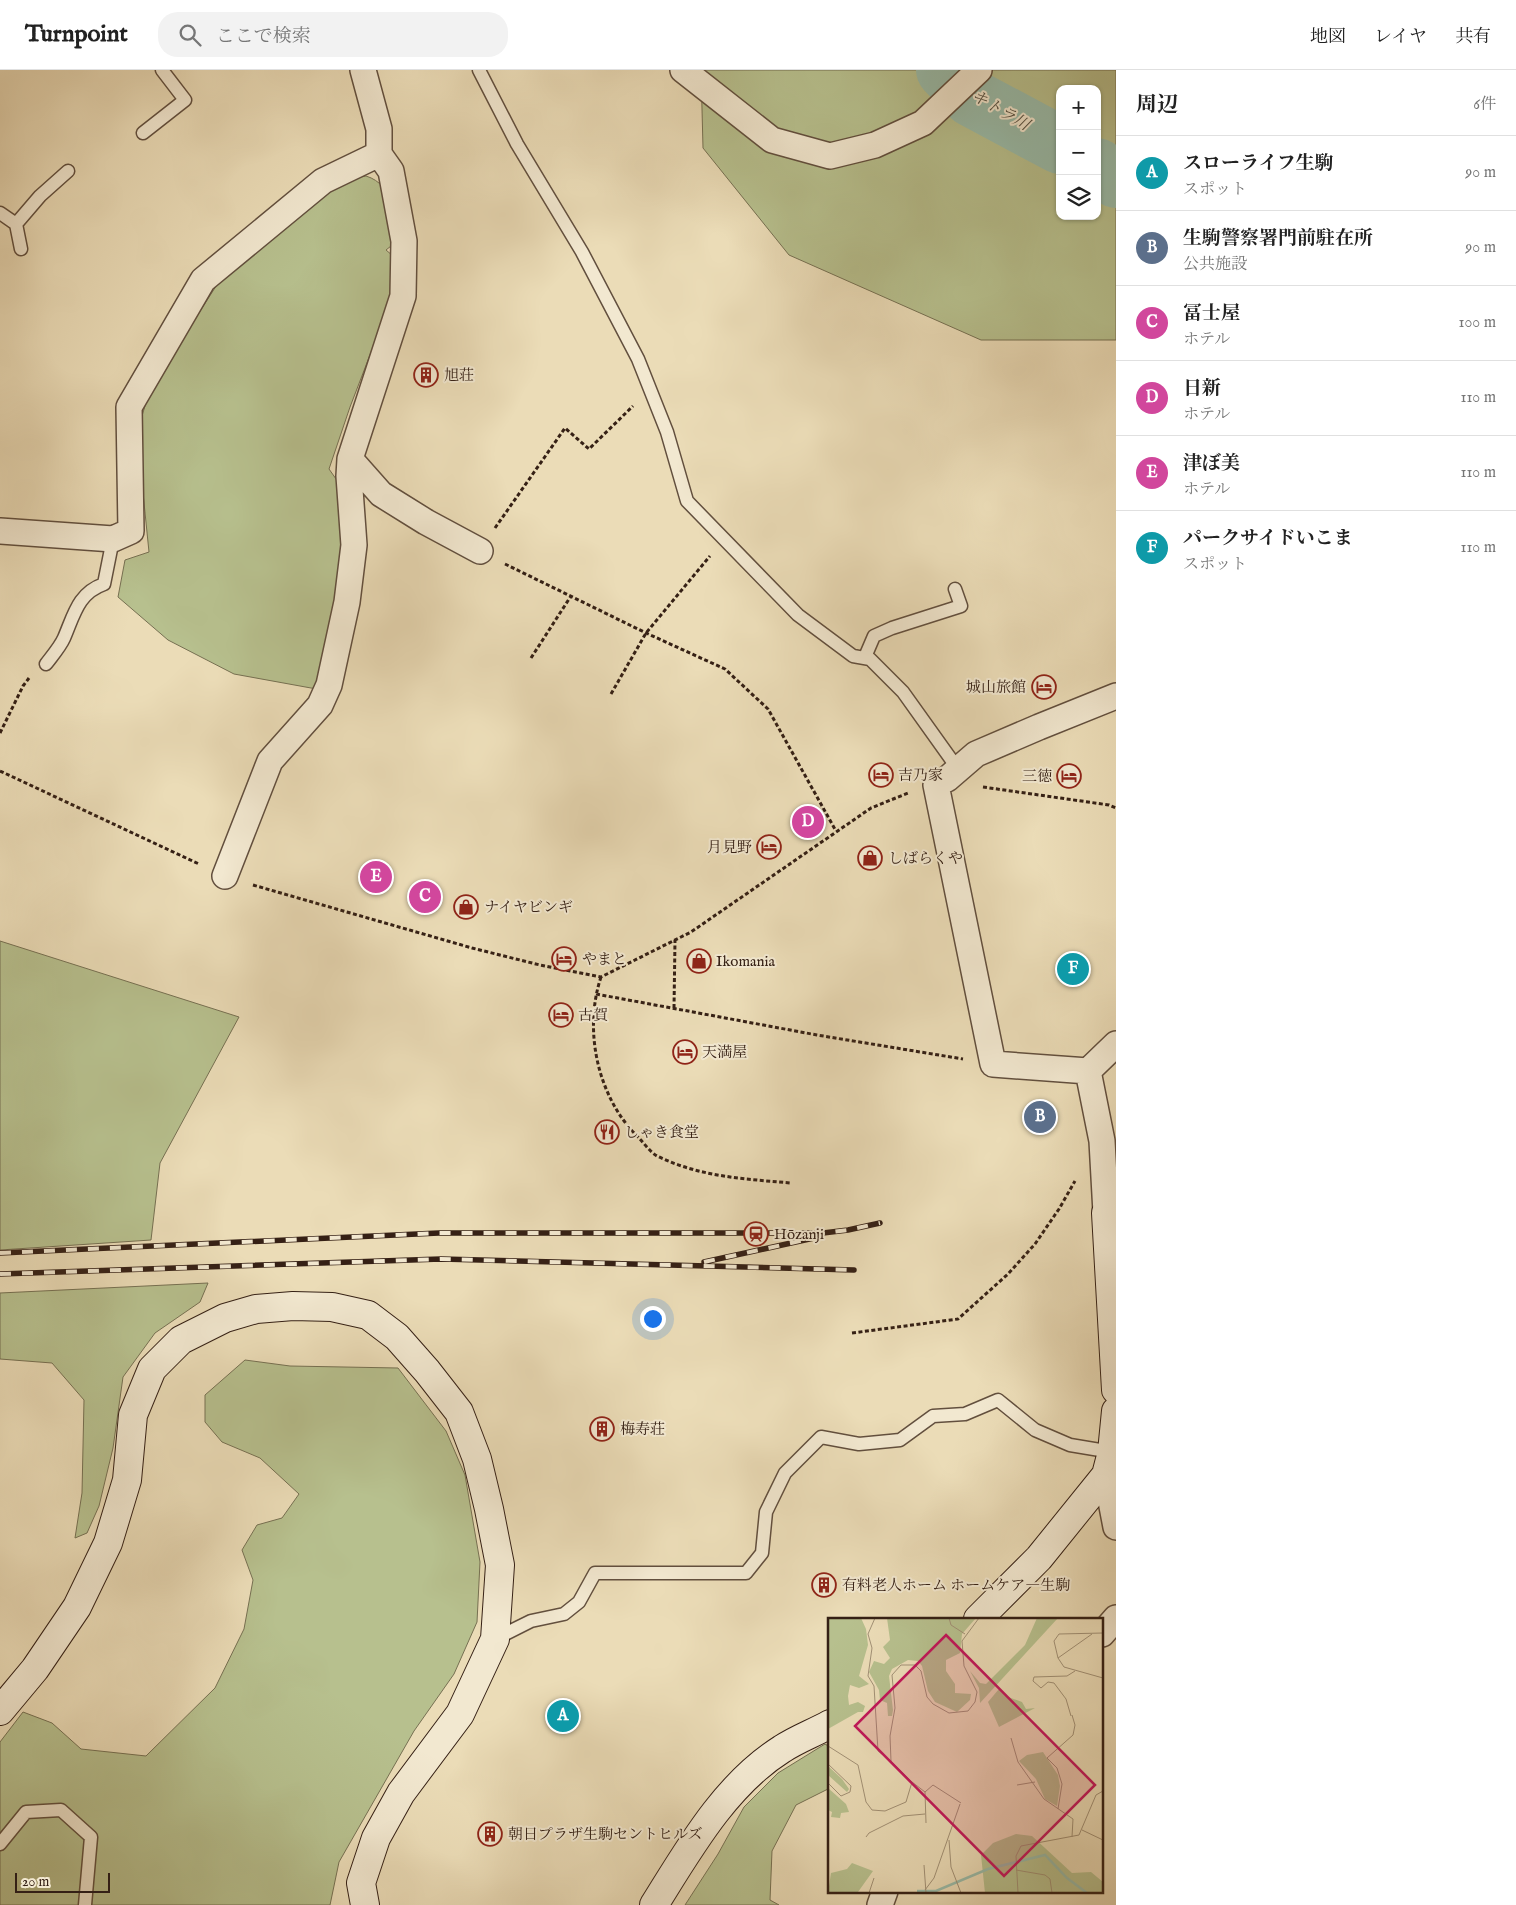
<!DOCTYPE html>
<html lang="ja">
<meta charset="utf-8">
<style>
:root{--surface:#fff;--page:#f2f2f2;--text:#222;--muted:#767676;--line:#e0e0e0;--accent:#8f2418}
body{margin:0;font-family:"IM FELL English","Noto Serif JP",serif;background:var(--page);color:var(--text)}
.controls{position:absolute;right:15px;top:15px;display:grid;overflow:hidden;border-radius:10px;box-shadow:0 1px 4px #0004}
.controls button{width:45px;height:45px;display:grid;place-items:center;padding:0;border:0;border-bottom:1px solid var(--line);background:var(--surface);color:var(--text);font:25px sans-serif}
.scale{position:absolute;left:15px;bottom:12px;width:95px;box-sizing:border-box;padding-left:5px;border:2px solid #352015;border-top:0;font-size:14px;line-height:18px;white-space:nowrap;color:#352015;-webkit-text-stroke:4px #f2e8d0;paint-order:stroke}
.you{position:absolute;left:652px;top:1248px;width:18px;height:18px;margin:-12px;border:4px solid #fff;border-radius:50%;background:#1a73e8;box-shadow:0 0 0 8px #1a73e833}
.badge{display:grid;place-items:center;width:32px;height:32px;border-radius:50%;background:var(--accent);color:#fff;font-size:16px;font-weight:700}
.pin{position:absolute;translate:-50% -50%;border:2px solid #fff;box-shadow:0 1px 5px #0006}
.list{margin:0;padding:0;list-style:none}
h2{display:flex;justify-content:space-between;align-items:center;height:65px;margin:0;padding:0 20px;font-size:21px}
h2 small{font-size:16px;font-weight:400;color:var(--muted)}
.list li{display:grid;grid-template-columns:32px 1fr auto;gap:15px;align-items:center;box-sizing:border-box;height:75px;padding:0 20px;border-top:1px solid var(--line)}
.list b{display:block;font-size:19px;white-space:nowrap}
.list p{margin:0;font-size:16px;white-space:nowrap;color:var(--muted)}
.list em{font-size:16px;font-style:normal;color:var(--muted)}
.icon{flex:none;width:28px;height:28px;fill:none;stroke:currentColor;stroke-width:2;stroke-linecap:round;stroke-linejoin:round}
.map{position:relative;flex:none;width:1116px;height:1835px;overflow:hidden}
header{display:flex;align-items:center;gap:30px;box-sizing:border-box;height:70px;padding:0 25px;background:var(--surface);border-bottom:1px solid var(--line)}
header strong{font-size:24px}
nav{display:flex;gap:28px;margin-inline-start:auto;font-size:18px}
.search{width:350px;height:45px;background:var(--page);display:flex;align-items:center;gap:12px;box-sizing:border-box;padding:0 18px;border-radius:20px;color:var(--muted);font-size:19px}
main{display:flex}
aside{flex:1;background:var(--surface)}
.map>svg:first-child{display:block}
.green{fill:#b7c08e;stroke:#767052;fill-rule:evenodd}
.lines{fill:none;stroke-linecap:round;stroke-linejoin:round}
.river{stroke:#99bcaa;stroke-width:58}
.service-casing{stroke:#624f3e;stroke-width:15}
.minor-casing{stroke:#624f3e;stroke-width:28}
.secondary-casing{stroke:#352015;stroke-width:30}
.path{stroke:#352015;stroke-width:3;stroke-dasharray:4 2.5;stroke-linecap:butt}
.service{stroke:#f2e8d0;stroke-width:12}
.minor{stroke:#f2e8d0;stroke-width:25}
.secondary{stroke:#f2e8d0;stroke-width:28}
.rail-casing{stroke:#352015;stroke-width:5.5}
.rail{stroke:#f2e8d0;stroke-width:4;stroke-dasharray:11;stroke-linecap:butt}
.labels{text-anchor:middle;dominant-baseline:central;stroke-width:4;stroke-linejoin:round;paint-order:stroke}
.poi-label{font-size:15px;fill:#352015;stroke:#f2e8d0;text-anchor:start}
.water-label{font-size:16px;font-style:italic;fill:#534f42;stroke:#f2e8d0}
.inset-river{fill:none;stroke:#99bcaa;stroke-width:2.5}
.inset-road{fill:none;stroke:#a29176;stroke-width:1}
.view{fill:#c2185b;fill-opacity:0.15;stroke:#c2185b;stroke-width:2.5}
.inset-edge{fill:none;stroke:#352015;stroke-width:2.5}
</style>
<header>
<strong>Turnpoint</strong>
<div class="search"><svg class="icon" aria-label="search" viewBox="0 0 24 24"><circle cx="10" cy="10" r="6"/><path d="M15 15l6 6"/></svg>ここで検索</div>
<nav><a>地図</a><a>レイヤ</a><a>共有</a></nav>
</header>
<main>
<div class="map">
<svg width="1116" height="1835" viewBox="0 0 1116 1835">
<rect width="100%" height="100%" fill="#ebdcb7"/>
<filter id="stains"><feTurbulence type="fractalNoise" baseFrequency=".004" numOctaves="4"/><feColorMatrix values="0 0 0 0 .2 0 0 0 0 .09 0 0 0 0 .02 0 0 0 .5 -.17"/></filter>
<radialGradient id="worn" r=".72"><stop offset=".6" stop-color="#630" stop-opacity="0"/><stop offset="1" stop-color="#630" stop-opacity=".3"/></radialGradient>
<path class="green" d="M701,0H1116V270H981L789,185L703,78ZM1060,19H1097V146H1060Z
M366,106C395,115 393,147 396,172L386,180L399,191L393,225L350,337L329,399L341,416L345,511L322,620L234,604L168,570L118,527L125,490L149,482L140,393L142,346L150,319L220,210L265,169L348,109Z
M0,871L239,947L160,1093L151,1170L0,1180Z
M208,1213L200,1232L155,1263L123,1307L113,1378L99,1436L87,1463L75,1468L82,1423L84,1330L52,1293L0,1289V1223Z
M245,1290L290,1296L398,1298L446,1361L465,1405L480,1492L477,1552L454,1604L414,1661L339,1792L330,1835H0V1672L23,1642L52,1653L81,1679L146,1686L215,1618L244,1559L253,1510L242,1480L257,1455L282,1448L299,1424L260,1388L222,1372L205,1352V1325Z
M825,1674L830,1677V1718L796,1735L772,1781L770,1830L779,1835H685L718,1784L744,1737L778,1703Z"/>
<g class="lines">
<path class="river" d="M945,0L972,28L1060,75
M1097,97L1116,109"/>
<g class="service-casing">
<path id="service" d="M479,0L517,74L582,182L638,289L667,362L687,431L798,545L853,586L870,589L903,622L958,699
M143,63L185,30L162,0
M0,143L16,154L40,126L68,101
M16,154L21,179
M865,587L874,566L892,558L961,536L955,519
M46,594C52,586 60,577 64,568C74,545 78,523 104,514L113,469
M495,1569L531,1551L564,1544L579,1532L595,1503H746L762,1483L766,1442L785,1403L821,1367L859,1374L900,1370L933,1346L965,1344L998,1330L1035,1360L1070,1375L1112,1382
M0,1774L26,1742L61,1740L91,1767L85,1835"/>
</g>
<g class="minor-casing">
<path id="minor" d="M683,0L772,70L830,86L875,75L923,53L979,0
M350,389L381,424L426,452L480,481
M0,461L113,469L131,461L129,337L203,210L323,111L379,84
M947,709L976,684L1039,657L1116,626
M936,715L993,994L1088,1001L1102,1071L1106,1143
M225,806L270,691L320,635L329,615L347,532L354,475L349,406L350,389L403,226L404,171L391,101L379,84V59L363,0
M1088,1001L1116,974
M1106,1405L1116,1457
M1102,1564L1116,1548
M880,1835L885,1821"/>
</g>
<g class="secondary-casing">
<path id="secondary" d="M1106,1143L1116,1320
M978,1549L1039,1488L1106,1405L1112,1382L1116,1341
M0,1641L35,1599L77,1537L108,1473L127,1410L133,1345L152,1299L181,1270L225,1248L256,1239L293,1236L332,1237L368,1245L397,1267L427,1301L459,1342L477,1389L489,1439L500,1495L495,1569L460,1644L401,1723L376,1768L361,1813L365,1835
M654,1835C689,1779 725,1715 782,1679C797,1669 814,1663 830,1654"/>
</g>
<path class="path" d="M495,458L565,358L589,379L633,336
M505,494L646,563L725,599L768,639L836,761
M531,588L571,526
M611,624L646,563L710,486
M0,663L23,616L29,608
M0,701L199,794
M983,717L1109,735L1116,738
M253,815L472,878L540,895L601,907L691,862L871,738L908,723
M601,907C583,961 598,1028 638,1067C644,1073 650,1082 657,1086C700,1107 745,1109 791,1113
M596,924L817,965L963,989
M674,938L675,870
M852,1263L958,1249L1008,1204L1035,1174L1059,1139L1075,1111"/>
<use href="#service" class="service"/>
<use href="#minor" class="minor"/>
<use href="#secondary" class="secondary"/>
<g class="rail-casing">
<path id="rail" d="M0,1183L439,1163H823L848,1160L880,1153
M704,1192L814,1168
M0,1204L441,1189L854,1200"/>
</g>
<use href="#rail" class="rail"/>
</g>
<defs>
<g id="building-ring" transform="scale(1.25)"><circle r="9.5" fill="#f2e8d0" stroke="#8f2418" stroke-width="1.5"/><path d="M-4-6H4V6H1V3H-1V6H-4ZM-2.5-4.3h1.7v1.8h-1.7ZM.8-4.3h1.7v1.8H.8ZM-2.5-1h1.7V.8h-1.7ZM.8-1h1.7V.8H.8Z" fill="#8f2418"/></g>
<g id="hotel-ring" transform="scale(1.25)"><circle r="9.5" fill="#f2e8d0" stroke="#8f2418" stroke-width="1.5"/><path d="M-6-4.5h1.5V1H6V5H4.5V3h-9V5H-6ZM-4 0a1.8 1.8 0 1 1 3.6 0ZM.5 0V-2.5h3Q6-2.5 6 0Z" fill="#8f2418"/></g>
<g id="shop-ring" transform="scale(1.25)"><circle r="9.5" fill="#f2e8d0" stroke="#8f2418" stroke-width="1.5"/><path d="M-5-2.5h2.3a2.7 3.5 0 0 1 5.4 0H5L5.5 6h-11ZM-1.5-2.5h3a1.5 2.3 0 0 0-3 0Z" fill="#8f2418"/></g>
<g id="restaurant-ring" transform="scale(1.25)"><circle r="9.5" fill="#f2e8d0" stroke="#8f2418" stroke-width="1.5"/><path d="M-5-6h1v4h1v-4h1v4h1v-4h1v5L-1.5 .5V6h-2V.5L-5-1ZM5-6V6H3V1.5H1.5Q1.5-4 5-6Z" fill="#8f2418"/></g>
<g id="station-ring" transform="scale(1.25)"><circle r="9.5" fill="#f2e8d0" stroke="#8f2418" stroke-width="1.5"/><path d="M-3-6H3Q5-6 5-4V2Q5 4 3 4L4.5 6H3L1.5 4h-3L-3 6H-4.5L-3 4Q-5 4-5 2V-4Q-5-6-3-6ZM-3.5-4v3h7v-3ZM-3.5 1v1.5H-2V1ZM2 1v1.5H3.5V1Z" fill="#8f2418"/></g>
</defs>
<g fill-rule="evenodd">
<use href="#building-ring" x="426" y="305"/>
<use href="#hotel-ring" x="1044" y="617"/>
<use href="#hotel-ring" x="881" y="705"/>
<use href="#hotel-ring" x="1069" y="706"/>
<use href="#hotel-ring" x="769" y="777"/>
<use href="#shop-ring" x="870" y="788"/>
<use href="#shop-ring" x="466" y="837"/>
<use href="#hotel-ring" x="564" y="889"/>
<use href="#shop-ring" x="699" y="891"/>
<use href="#hotel-ring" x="561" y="945"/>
<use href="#hotel-ring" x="685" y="982"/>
<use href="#restaurant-ring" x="607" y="1062"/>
<use href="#station-ring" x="756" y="1164"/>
<use href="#building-ring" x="602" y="1359"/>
<use href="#building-ring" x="824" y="1515"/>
<use href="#building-ring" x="490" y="1764"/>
</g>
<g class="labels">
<g class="poi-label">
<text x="444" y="305">旭荘</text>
<text x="1026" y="617" text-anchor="end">城山旅館</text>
<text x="898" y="705">吉乃家</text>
<text x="1052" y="706" text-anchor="end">三徳</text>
<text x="752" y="777" text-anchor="end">月見野</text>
<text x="888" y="788">しばらくや</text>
<text x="484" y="837">ナイヤビンギ</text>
<text x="582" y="889">やまと</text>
<text x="716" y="891">Ikomania</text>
<text x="578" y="945">古賀</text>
<text x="702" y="982">天満屋</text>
<text x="624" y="1062">しゃき食堂</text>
<text x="774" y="1164">Hōzanji</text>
<text x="620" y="1359">梅寿荘</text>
<text x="842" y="1515">有料老人ホーム ホームケア―生駒</text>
<text x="508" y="1764">朝日プラザ生駒セントヒルズ</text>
</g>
<g class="water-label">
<text transform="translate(1000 41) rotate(30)">キトラ川</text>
</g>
</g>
<g transform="translate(828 1548)">
<rect width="275" height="275" fill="#ebdcb7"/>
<path d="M0,0H33L38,11L40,27L31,58L41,66L31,70L22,67L20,78L21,87L30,84L37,88L35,94H30L0,111ZM59,0H148L134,16L132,35L118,42V53L127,66V75L143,76L142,82L129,94L107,84L100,73L94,48L90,43L80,42L64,51L61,58L65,92L64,98H60L59,85L52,82L51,72L41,54L46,43L56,46L62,40L55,29L62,22ZM209,0H230L152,85L151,70L142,53L152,65L158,66L197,27ZM171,71L180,79L194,84L198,91L207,90L171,109L160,84ZM215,134L230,157L232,168L229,188L217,181L208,161L191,143L199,137ZM0,148L14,161L21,171L19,174L0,157ZM0,170L18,186L21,194L13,195L12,200L3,199L4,194L0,192ZM188,216L204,218L244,255L263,254L275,264V275H157L153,237L165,225ZM24,245L45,253L30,274L0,275L3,255L19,251Z" fill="#b7c08e"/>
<path class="inset-river" d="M89,273H108L160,251L217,237L239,260L259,275"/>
<path class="inset-road" d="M47,0L40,16L44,30L40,58L46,68L50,133L63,143M121,0L123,7L137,16M275,15L231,16L226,23L230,40L236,49L275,60M230,40L264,16M243,98L238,81L226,65L220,64L213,70L205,63L206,59L239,58L247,53M183,120L190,144L216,181L245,201L244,219M0,128L30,147L38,184L44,192L57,193L78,184L84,164M0,146L23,168L22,174L13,178L0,165M84,164L97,174L105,167L133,185M84,164L63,143L62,118L67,90L64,57L73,47H87L93,53L99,79L105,86L121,95L140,93L147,84L149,74L136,48L134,23L151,0M189,167L207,164M97,174L98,205M230,191L234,166L229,150L219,140L245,117L247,107L244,97M254,212L275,222M38,219L41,215L75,198L97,196M121,222L123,249L133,275M96,247L98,275M188,252L217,257L222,261L224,275M97,272L106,260L132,186M41,275L46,260M190,275L188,238L193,228L251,217L268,177L275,173"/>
<path class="view" d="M118,17L267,167L176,258L27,108Z"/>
<rect width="275" height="275" class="inset-edge"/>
</g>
<rect width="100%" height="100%" filter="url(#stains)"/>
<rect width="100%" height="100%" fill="url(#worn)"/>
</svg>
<div class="controls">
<button>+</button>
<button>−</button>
<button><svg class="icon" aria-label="layers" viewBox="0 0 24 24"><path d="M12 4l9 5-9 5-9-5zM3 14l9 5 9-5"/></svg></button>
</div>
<div class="scale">20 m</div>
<div class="you"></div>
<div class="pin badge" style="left:563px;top:1646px;background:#0f9aa8">A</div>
<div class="pin badge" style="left:1040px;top:1047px;background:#5c6f8a">B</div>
<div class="pin badge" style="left:425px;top:827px;background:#d1479c">C</div>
<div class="pin badge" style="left:808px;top:752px;background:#d1479c">D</div>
<div class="pin badge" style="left:376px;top:807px;background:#d1479c">E</div>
<div class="pin badge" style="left:1073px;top:899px;background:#0f9aa8">F</div>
</div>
<aside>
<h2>周辺<small>6件</small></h2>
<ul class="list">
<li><span class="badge" style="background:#0f9aa8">A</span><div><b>スローライフ生駒</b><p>スポット</p></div><em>90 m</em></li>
<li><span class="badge" style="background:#5c6f8a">B</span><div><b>生駒警察署門前駐在所</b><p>公共施設</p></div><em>90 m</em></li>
<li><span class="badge" style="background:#d1479c">C</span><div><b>冨士屋</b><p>ホテル</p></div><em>100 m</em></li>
<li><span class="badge" style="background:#d1479c">D</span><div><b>日新</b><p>ホテル</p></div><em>110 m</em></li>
<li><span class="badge" style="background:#d1479c">E</span><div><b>津ぼ美</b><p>ホテル</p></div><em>110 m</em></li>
<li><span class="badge" style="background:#0f9aa8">F</span><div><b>パークサイドいこま</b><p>スポット</p></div><em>110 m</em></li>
</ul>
</aside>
</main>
